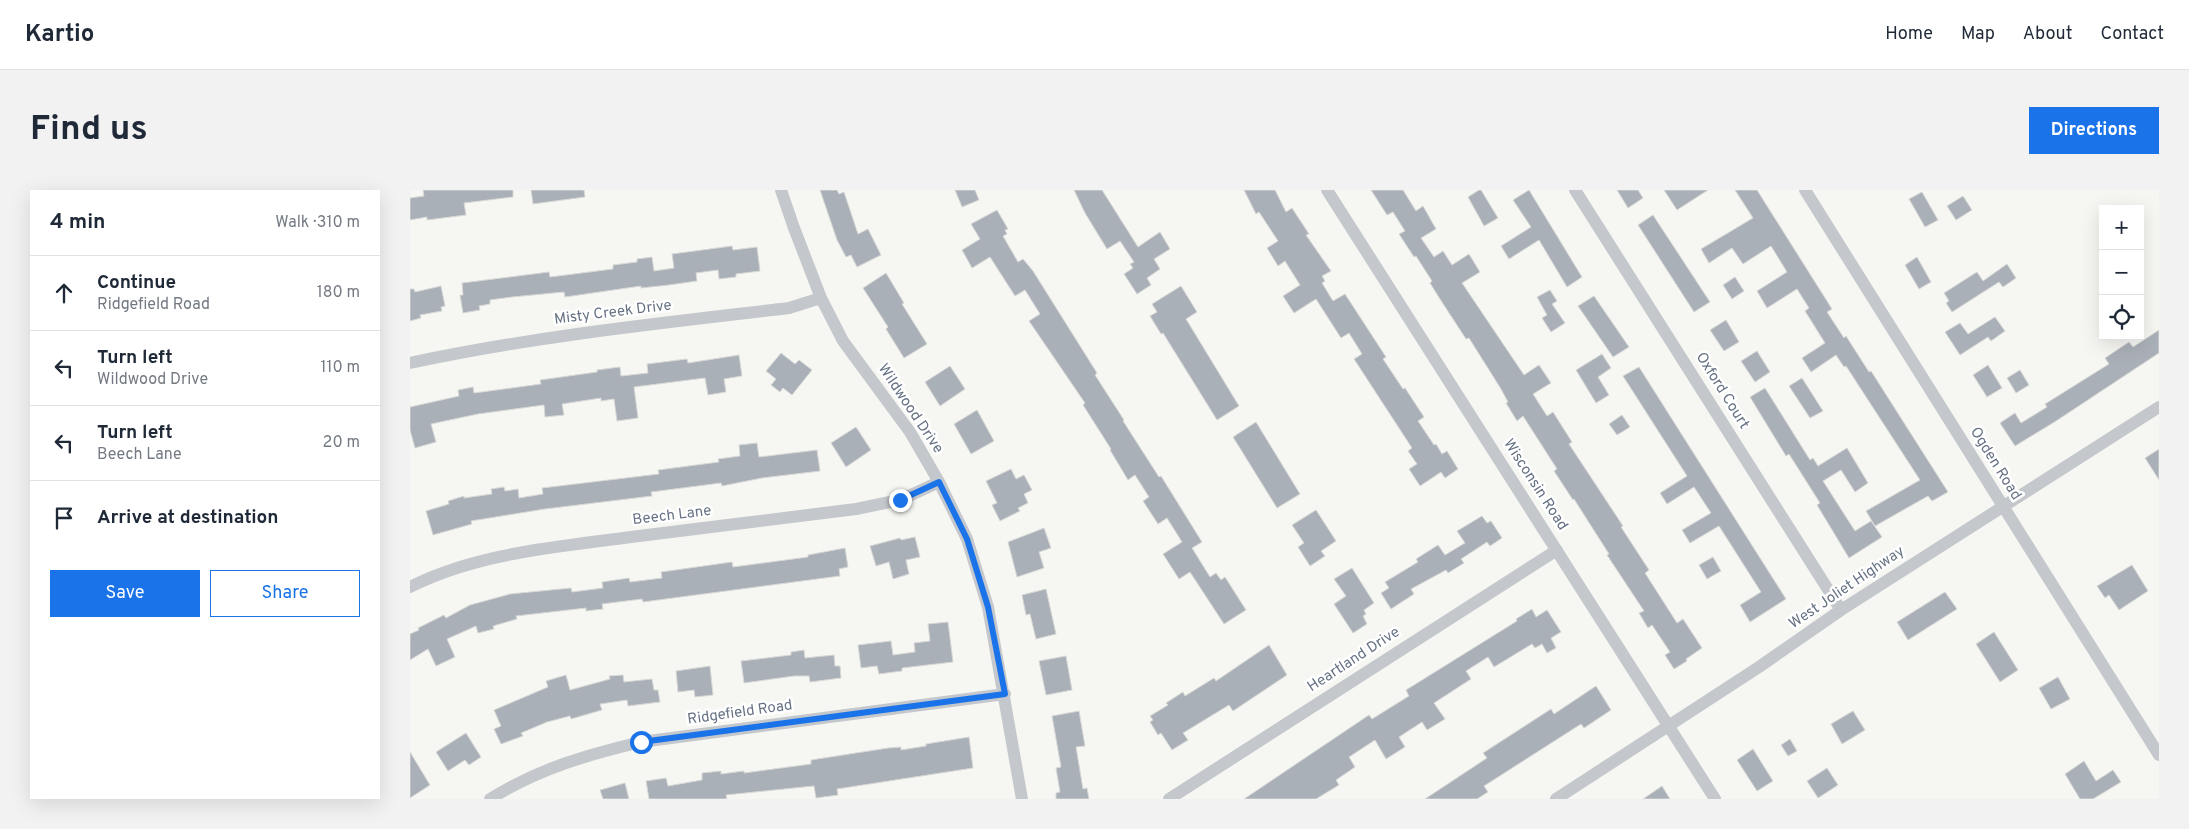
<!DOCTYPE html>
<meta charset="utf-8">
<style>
:root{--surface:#fff;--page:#f2f2f3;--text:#1f2937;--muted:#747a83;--line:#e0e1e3;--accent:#1a73e8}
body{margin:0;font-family:Overpass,sans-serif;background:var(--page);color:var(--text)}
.controls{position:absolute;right:15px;top:15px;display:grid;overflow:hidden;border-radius:0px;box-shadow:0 5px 20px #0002}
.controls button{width:45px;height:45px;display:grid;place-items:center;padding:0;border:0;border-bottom:1px solid var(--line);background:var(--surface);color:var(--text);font:25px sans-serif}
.stop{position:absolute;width:15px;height:15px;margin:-11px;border:4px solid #1a73e8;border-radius:50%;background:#fff}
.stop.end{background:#1a73e8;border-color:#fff;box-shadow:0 1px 5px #0008}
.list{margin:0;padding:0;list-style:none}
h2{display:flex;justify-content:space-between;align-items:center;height:65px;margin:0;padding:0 20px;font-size:21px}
h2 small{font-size:16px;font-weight:400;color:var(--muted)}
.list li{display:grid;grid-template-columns:32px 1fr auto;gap:15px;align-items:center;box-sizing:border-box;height:75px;padding:0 20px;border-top:1px solid var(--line)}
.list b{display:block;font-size:19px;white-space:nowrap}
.list p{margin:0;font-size:16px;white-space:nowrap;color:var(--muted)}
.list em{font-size:16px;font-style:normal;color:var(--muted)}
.actions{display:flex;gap:10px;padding:15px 20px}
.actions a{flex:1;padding:11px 0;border:1px solid var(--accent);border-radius:0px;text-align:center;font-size:18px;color:var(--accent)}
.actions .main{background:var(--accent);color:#fff}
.icon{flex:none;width:28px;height:28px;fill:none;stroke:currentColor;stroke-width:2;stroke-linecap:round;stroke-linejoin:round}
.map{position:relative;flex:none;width:1749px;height:609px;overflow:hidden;border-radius:0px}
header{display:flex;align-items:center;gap:30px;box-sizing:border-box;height:70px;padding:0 25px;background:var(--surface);border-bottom:1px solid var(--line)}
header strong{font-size:24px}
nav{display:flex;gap:28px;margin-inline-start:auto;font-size:18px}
.intro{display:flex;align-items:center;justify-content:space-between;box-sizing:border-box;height:120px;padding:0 30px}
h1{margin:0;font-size:35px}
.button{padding:12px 22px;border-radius:0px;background:var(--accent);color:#fff;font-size:18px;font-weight:700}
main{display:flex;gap:30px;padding:0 30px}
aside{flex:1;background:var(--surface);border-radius:0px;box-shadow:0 5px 20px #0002}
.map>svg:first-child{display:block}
.building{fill:#aab0b8;stroke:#d8d8d6}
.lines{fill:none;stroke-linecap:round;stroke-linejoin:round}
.street{stroke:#c4c7cb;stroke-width:12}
.route{stroke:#1a73e8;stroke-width:6}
.labels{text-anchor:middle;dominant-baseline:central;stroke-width:5;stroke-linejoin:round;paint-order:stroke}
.street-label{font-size:15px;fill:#667284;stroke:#fff}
</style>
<header>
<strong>Kartio</strong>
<nav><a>Home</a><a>Map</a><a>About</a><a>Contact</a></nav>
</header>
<div class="intro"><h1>Find us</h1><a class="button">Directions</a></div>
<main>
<aside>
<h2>4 min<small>Walk · 310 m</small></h2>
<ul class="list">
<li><svg class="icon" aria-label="ahead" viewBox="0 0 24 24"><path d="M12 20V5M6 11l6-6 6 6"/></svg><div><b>Continue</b><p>Ridgefield Road</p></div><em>180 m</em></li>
<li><svg class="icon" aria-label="left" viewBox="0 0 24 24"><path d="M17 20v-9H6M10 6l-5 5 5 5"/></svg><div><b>Turn left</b><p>Wildwood Drive</p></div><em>110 m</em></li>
<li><svg class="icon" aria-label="left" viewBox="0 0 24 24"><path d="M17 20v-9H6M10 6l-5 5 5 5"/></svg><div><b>Turn left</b><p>Beech Lane</p></div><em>20 m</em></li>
<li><svg class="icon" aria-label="arrive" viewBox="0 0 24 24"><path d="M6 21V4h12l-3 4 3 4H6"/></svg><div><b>Arrive at destination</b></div></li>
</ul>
<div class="actions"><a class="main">Save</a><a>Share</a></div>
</aside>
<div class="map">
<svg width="1749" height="609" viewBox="0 0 1749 609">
<rect width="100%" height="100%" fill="#f6f7f3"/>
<path class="building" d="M13,0H103V7L54,13L56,25L17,30V27L0,30V8L14,6Z
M121,0H174L175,7L123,14Z
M410,0H427L429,4L434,2L448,44L458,39L471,65L447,77L441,65L436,67L427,50Z
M545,0H565L569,10L552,17Z
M664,0H692L728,57L750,42L760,59L744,69L750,79L737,88L741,95L727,104L714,84L723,78L720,74L724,72L710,51L697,59L675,23Z
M834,0H865L876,22L882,18L899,44L896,45L921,81L912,86L915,91L912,93L923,111L935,104L976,167L973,169L993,199L995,198L1014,227L1008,231L1024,255L1026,254L1032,264L1037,261L1048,279L1035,288L1031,282L1010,296L999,279L1007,274L998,261L1002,258L944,169L952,164L939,143L931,148L906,109L884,123L873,106L890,95L875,71L868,76L857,58L868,51L849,22L846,24Z
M961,0H993L1006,21L1013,16L1026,39L1011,48L1024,67L1033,61L1042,75L1059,64L1070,82L1052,93L1114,185L1129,175L1141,193L1123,204L1137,226L1143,222L1162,252L1159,254L1213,336L1211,337L1239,380L1235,383L1267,433L1273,429L1292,458L1276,469L1277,471L1264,479L1255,465L1260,462L1242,435L1238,438L1229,423L1234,421L1197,365L1199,364L1164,309L1163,310L1144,281L1147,279L1113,226L1107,231L1096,213L1098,212L1091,199L1059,148L1056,149L1030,109L1020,93L1022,91L1006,66L1004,67L989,44L995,41L983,22L977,25Z
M1069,0H1071L1088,28L1074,36L1058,7Z
M1119,0L1172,87L1157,97L1129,50L1099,69L1091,56L1121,37L1103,10Z
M1207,0H1228L1233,8L1218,18Z
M1254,0H1298L1267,20Z
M1325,0H1347L1422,119L1417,122L1434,148L1436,146L1459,182L1461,181L1538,302L1522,311L1518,306L1465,336L1456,321L1510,290L1436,176L1434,177L1426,165L1401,182L1392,168L1415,153L1395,121L1399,118L1387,99L1357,118L1347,101L1377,82L1361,56L1333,74L1322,58L1299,73L1291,59L1343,28Z
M1512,2L1528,30L1515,37L1499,9Z
M1553,6L1562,20L1546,30L1537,16Z
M587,20L598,39L595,40L597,44L593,46L608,72L613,69L623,81L687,183L685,185L714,230L713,231L749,287L751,286L792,352L782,358L800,387L806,383L811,390L815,387L836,420L814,434L780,382L769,389L753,364L772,352L757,328L748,334L733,311L739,307L725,285L718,290L700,260L701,259L673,215L675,213L619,131L630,124L615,100L605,106L580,67L562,78L552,60L570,49L561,34Z
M1243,25L1300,112L1284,122L1228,35Z
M322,56L323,60L347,57L350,81L326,84V87L309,89L308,80L286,83L287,91L259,95L231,98V96L155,107L154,102L102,107L80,110V114L69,116L70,120L53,123L50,105H53L52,93L139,82L140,87L203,79V75L227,72V69L242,67L244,81L264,78L262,64Z
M1507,67L1521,92L1509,99L1495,75Z
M1597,74L1606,88L1593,97L1589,92L1542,122L1536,113L1539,111L1534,103L1567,82L1573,91Z
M476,83L494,113L492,114L517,154L494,168L476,139L478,137L453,98Z
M1325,87L1334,101L1322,109L1313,95Z
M31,96L35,116L31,117L32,121L10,125L11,128L0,131V99H4L5,102Z
M771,96L787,122L776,129L829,216L807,230L753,143L751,144L740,126L747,122L742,114Z
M1140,100L1147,111L1142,114L1155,133L1141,142L1132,128L1137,125L1127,107Z
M1184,106L1219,157L1203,167L1168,116Z
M1585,127L1595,141L1581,151L1578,147L1550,165L1535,142L1550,133L1558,144Z
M1316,130L1329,152L1314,161L1300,140Z
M1749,140V163L1646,231L1605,256L1590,233L1605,223L1611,233L1637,217L1635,214L1699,174L1695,168L1719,152L1723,157Z
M1347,161L1360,182L1345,192L1331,171Z
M371,163L385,174L389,170L402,180L382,205L373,198L370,202L361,195L366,189L356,181Z
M1192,164L1201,178L1188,187L1199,205L1186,213L1166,180Z
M329,165L332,186L314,189L316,202L298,205L295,188L224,197L228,228L207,231L204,209L191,211V208L152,214L154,225L135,227L134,215L68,224L21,234L26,252L5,258L0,240V217L49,206L48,200L63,197L64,203L131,194L130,190L187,182V180L210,177L211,186L238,183L237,174L277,169L278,173Z
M1578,175L1592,198L1577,207L1563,185Z
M540,176L555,199L530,216L515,192Z
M1229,177L1376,409L1340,432L1330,415L1351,402L1309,336L1280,353L1272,340L1301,323L1284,297L1257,314L1250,303L1277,286L1213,186Z
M1610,180L1619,195L1606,203L1597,188Z
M1392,188L1413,221L1400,228L1379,196Z
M1355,198L1400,270L1403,268L1408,276L1437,258L1458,293L1445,302L1431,280L1413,291L1445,341L1461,331L1472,347L1439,368L1407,315L1410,313L1379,264L1376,266L1340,207Z
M567,220L584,251L561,264L544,234Z
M1212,225L1220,237L1207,245L1199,234Z
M846,232L890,304L867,318L823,247Z
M446,237L461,260L436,277L421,253Z
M347,253L349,267L407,260L410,281L352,288L312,296L311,293L241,302L242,306L135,319L61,331L62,334L23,345L16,321L39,314L38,311L54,306V308L82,304L81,299L94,297L95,301L108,299L109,308L133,304L132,298L249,284L248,280L309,272L308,269L330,266L329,255Z
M1749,259V290L1735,268Z
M601,279L606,289L614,285L622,300L614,304L618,313L608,318L610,321L590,331L582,315L587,313L576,291Z
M906,320L926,351L911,361L915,366L900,376L888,357L894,353L882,335Z
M1072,326L1077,333L1081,331L1092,348L1080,356L1077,352L1051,369L1054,373L1038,383L1036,380L1001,399L1004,404L981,419L971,403L979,398L975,392L1008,372L1006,369L1028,355L1035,365L1055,353L1047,341Z
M634,338L641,358L629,362L634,378L607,387L598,352Z
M505,347L510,367L496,370L499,384L483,389L479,372L466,376L460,356L490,348L491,350Z
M435,358L438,377L429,379L430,386L233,412L232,409L192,414L193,419L176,421V418L106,426L107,429L83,436L84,439L68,443L66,436L37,449L45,467L26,476L18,459L0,470V444L9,440L8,438L34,425L36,428L60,415L100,404L161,398L162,402L193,398L192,392L219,388L220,392L252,388L251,382L322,372L323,377L398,367V365Z
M1303,367L1311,381L1297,389L1289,375Z
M1722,375L1738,401L1709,420L1699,405L1695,408L1687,396Z
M942,378L964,413L954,420L956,424L953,426L957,434L943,443L924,414L936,406L924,389Z
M636,399L646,444L626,449L620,424L616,425L612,405Z
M1535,402L1547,419L1498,450L1487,432Z
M1122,419L1126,427L1137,420L1151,442L1141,448L1146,458L1137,463L1132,454L1125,458L1122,454L1084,477L1078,467L1056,481L1061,489L1024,513L1035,529L1017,540L1012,532L989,547L995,557L976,569L965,550L939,567L945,577L926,590L929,595L906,609H834L959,525L962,529L999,506L996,500L1107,431L1106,429Z
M538,432L543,472L492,478V481L469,484L467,476L451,478L448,455L481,451L483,465L505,462L504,453L520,451L518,434Z
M1584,442L1608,480L1590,492L1566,454Z
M859,455L877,485L823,521L819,515L773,543L778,550L762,560L751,543L748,545L740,532L743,530L740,526L758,515L756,513L773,502L775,506L804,488L806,491Z
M394,460L395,468L424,465L425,476H430L431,488L400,492L399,486H384L334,493L331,471L381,465V462Z
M656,466L662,500L636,505L629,471Z
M300,476L303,505L285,507L284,500L268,502L266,481Z
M156,485L160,500L200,489L199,486L213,485L214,492L242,489L244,500H248L250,512L218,516L217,510L190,514L192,520L161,529L160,526L137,532L111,543L113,546L91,554L84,539L91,536L84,520L138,497L136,491Z
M1648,487L1660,509L1641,519L1629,498Z
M1186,496L1201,520L1174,538L1171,534L1074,596L1078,602L1067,609H1015L1077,568L1073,563L1141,519L1144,524Z
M669,521L675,556L666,557L673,599L677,598L679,609H646V603L650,602L646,578L651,577L642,526Z
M1443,521L1455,540L1432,554L1421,534Z
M56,543L71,567L59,575L55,570L38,581L26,562Z
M559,547L563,578L427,599L428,605L406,608L404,596L316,605L317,609H239L236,591L256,588L258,596L292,590V583L311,581V584L334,581V583L401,574V570L478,558L491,557V560L516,556V554Z
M1380,549L1387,561L1378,566L1371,555Z
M1343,559L1363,591L1347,601L1327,570Z
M0,562L20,595L0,608Z
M1674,571L1686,591L1703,580L1711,592L1683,609H1670L1655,584Z
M1417,578L1428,595L1408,608L1397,591Z
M215,593L219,609H193L190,600Z
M1252,596L1260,609H1233Z"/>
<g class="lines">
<path class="street" d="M371,0L384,38L411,108L433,151L500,242L529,292L557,349L578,417L612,609
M917,0L1305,609
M1165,0L1431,420
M1395,0L1749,565
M0,173C125,146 252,133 379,118L411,108
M0,397C67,363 147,357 221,347C296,338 371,328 446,319L490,310L529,292
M80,609C128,579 176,565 231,552L595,504
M759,609L1147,360
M1146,609L1349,477L1431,420L1749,217"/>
</g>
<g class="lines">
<path class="route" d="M231,552L595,504L578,417L557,349L529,292L490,310"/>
</g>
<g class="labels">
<g class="street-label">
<text transform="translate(203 123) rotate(-7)">Misty Creek Drive</text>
<text transform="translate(1312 201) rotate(58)">Oxford Court</text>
<text transform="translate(500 219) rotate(56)">Wildwood Drive</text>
<text transform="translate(1585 274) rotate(58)">Ogden Road</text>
<text transform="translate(1125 295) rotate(57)">Wisconsin Road</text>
<text transform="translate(262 326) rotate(-7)">Beech Lane</text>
<text transform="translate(1437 398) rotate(-34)">West Joliet Highway</text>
<text transform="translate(944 470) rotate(-33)">Heartland Drive</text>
<text transform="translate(330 523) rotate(-8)">Ridgefield Road</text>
</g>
</g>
</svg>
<div class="controls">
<button>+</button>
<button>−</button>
<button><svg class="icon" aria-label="locate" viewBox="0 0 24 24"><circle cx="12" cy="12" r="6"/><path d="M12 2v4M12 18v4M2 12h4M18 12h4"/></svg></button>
</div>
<div class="stop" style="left:231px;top:552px"></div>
<div class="stop end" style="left:490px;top:310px"></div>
</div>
</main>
